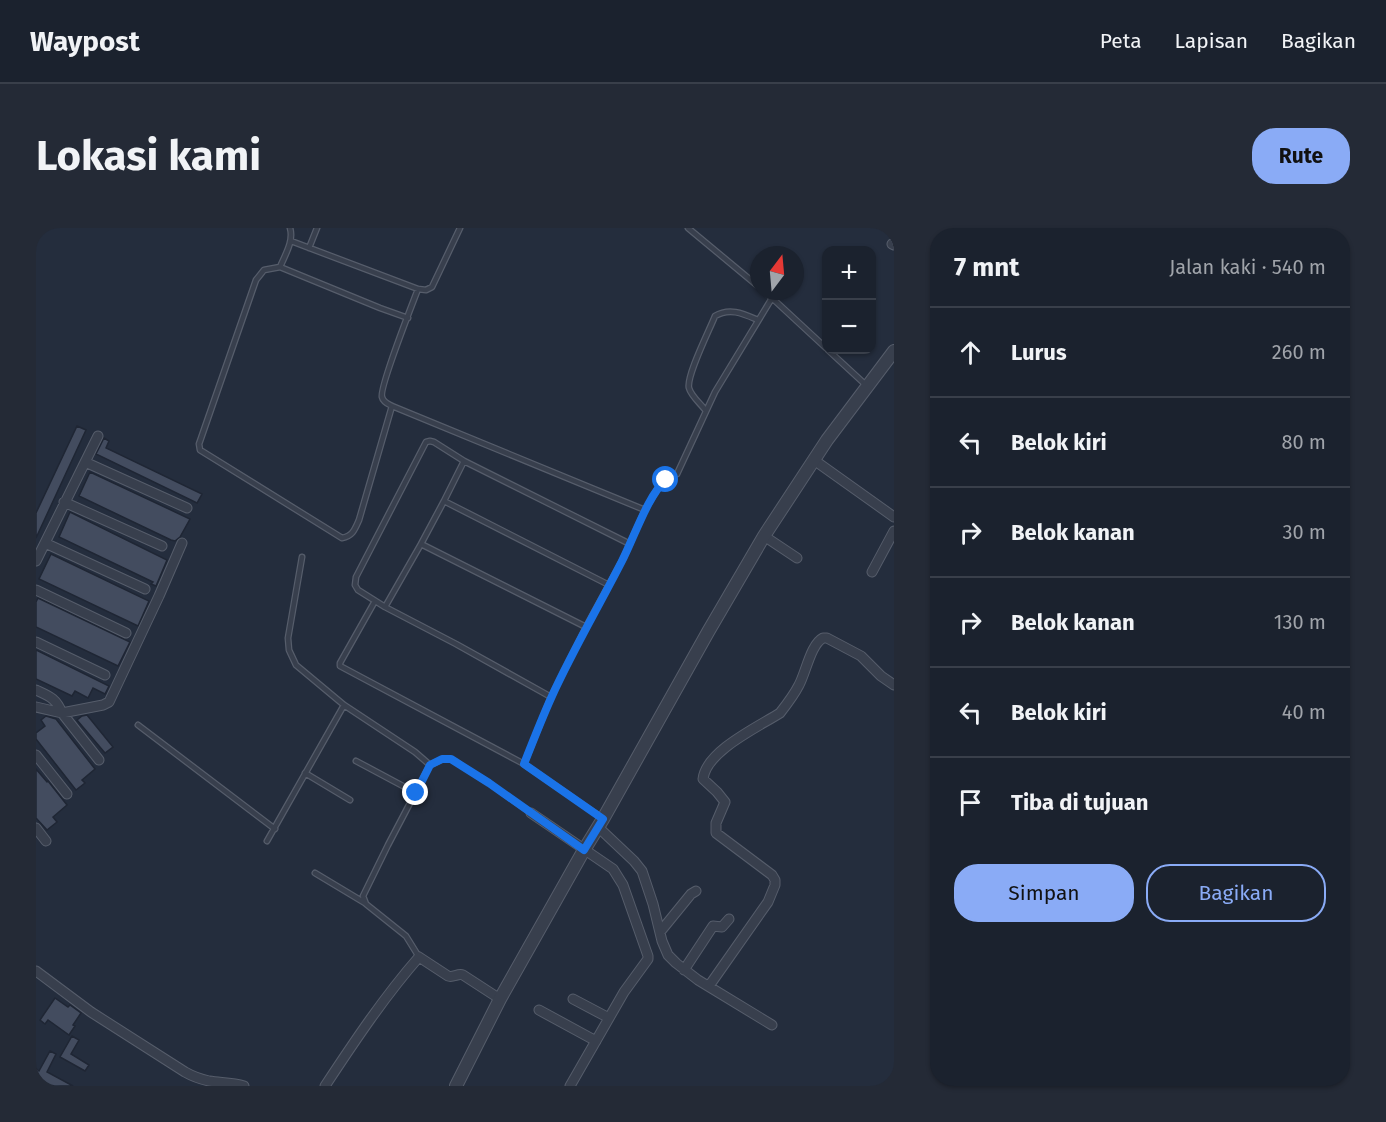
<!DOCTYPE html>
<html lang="id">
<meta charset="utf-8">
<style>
:root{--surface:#1b222e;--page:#242a36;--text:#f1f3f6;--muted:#a0a4aa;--line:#393f4a;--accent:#8aabf6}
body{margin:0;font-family:"Fira Sans",sans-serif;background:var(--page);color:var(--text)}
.controls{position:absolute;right:18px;top:18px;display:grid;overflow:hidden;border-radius:12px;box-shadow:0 2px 4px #0004}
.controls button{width:54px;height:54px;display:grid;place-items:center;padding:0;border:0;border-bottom:2px solid var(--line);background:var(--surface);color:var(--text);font:30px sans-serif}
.compass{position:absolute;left:714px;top:18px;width:54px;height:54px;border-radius:50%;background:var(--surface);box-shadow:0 2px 4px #0004;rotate:16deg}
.stop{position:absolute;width:18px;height:18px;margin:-14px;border:4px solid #1a73e8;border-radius:50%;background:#fff}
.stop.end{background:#1a73e8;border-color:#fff;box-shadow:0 2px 6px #0008}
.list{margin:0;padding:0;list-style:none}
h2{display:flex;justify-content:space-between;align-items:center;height:78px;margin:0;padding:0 24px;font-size:26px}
h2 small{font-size:20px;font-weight:400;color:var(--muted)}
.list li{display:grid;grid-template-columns:39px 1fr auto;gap:18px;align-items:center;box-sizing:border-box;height:90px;padding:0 24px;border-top:2px solid var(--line)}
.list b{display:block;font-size:22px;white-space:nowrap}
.list em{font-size:20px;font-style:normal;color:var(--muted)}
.actions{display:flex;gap:12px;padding:18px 24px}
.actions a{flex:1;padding:14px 0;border:2px solid var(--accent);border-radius:24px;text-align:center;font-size:21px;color:var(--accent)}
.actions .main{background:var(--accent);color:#111}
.icon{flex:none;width:33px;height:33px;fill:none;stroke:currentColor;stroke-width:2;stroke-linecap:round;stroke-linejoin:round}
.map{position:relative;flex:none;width:858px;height:858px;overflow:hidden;border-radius:24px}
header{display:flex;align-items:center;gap:36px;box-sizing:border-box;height:84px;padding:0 30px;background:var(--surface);border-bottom:2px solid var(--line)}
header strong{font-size:28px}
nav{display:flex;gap:33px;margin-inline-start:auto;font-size:21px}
.intro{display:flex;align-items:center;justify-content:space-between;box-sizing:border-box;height:144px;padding:0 36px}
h1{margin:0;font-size:42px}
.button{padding:15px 27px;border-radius:24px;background:var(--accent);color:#111;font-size:21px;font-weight:700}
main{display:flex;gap:36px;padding:0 36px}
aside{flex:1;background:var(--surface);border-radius:24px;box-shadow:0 2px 4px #0004}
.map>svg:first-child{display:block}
.building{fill:#434c5f;stroke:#1f2634;stroke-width:1.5}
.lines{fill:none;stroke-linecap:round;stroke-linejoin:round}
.service-casing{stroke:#565d6b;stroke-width:7}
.minor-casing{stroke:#565d6b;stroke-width:11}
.tertiary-casing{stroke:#565d6b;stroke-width:14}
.service{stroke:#383f4d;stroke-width:4.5}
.minor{stroke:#383f4d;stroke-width:9}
.tertiary{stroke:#383f4d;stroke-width:12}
.route{stroke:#1a73e8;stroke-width:8}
</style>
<header>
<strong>Waypost</strong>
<nav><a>Peta</a><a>Lapisan</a><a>Bagikan</a></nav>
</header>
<div class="intro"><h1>Lokasi kami</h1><a class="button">Rute</a></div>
<main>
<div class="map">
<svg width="858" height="858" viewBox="0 0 858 858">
<rect width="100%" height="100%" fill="#242d3d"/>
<path class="building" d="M41,198L50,202L0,310V285Z
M68,210L73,213L70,220L166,266L161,275L60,226Z
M54,244L154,291L144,309L139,313L135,312L43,268Z
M34,284L131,332L120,358L115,356L117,354L23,309Z
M15,326L113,373L102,398L3,351Z
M2,370L94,414L82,438L0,399V374Z
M0,422L73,458L69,466L57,460L52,470L39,463L36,468L0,451Z
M51,487L77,519L69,525L41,492L46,488Z
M10,488L20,491L59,541L46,552L49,555L40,562L0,511V505L9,498L5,492Z
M0,541L11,554L12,553L31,577L17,589L21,594L11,602L0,590Z
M19,770L32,779L34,777L45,785L37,797L39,798L33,807L12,792L9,796L4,792Z
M36,808L43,812L35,826L53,837L49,843L24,829Z
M14,823L20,826L11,844L37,858H0V841L3,843Z"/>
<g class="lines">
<g class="service-casing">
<path id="service" d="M652,0L723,59
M255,13L382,61L390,62L396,59L424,0
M273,20L281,0
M244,39C249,27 258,13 254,0
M728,63L736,70
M372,90L344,80L244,39L228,42L220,52L163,216L164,222L306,310C317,308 319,301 323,292L356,178C352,176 347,174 346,169C343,160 376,77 382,61
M792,122L831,158
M356,178L609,282
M670,183C665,176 655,168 653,160C650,148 674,101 679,88C694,79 708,86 722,92
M428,233L398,214L394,213L390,214L320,349L319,357L322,362L349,379L420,416L515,469
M408,273L428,233L594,316
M385,316L408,273L573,357
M266,329L252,410L253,422L260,437L308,477L379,524L394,537
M339,373L304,435V438L488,536L566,590
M349,379L385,316L550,399
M102,497L239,601
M320,533L380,565
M488,536L515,469L550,399L587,331L609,282L625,255L641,246L679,164L736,70L790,120
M269,545L314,572
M231,613L308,477
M279,645L329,675
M383,729L370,708L330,676L327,668L352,617L394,537L407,531H415L453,555L495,585"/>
</g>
<g class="minor-casing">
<path id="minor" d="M856,16L858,17
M778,232L858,289
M49,234L151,280
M28,274L126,318
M728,308L761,330
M9,315L109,361
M0,333L62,208
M836,344L858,303
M0,362L90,405
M0,414L69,447
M0,462C13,468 20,470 26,485L63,532
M0,479L26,485L67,477L73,474L123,368L146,315
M0,527L31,566
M495,585L577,641L587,657L612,728V731L588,764L534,858
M562,599L598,633L606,643L617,676L626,713L632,727L640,735L662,752L736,797
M0,600L10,613
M624,704L655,666L660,663
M648,742L677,698L686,699L693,691
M0,743L55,784L149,844C156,848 164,851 173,853C184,855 196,854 208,858
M673,758L732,674L739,657V652L736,647L680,605V595L689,574L681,564L667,551C670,523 722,499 744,485C751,476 758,467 763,457C770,444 775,416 787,410H791L825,428L845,448L858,457
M537,771L573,790
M503,782L560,813
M289,858C318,814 348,769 383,729L412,748C417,750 422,745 427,747L464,771"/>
</g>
<g class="tertiary-casing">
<path id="tertiary" d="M420,858L464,771L548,622L567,591L672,404L728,308L791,212L858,123"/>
</g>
<use href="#service" class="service"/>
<use href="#minor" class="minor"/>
<use href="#tertiary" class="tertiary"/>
</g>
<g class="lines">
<path class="route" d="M380,565L394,537L406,531H415L453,555L548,622L567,591L488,536C497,513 506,490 516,468C537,422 563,378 586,333C597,312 613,265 630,252"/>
</g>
</svg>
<div class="controls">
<button>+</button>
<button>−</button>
</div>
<svg class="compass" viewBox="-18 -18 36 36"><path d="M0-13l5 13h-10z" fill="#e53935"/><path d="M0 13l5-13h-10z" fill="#a0a4aa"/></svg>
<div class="stop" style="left:630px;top:252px"></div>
<div class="stop end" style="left:380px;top:565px"></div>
</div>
<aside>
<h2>7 mnt<small>Jalan kaki · 540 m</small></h2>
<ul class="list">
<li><svg class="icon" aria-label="ahead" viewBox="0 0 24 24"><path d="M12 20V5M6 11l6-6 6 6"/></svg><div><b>Lurus</b></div><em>260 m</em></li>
<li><svg class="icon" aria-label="left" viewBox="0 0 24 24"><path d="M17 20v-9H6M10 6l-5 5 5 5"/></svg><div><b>Belok kiri</b></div><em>80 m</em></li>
<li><svg class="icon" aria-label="right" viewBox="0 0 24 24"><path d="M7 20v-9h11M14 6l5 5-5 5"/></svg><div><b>Belok kanan</b></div><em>30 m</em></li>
<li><svg class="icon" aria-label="right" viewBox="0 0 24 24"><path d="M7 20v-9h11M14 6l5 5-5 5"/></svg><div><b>Belok kanan</b></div><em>130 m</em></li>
<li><svg class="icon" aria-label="left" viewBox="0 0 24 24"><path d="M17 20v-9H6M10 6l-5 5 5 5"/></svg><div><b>Belok kiri</b></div><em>40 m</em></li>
<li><svg class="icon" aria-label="arrive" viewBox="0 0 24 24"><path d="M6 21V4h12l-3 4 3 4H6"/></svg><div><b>Tiba di tujuan</b></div></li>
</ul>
<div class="actions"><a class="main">Simpan</a><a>Bagikan</a></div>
</aside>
</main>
